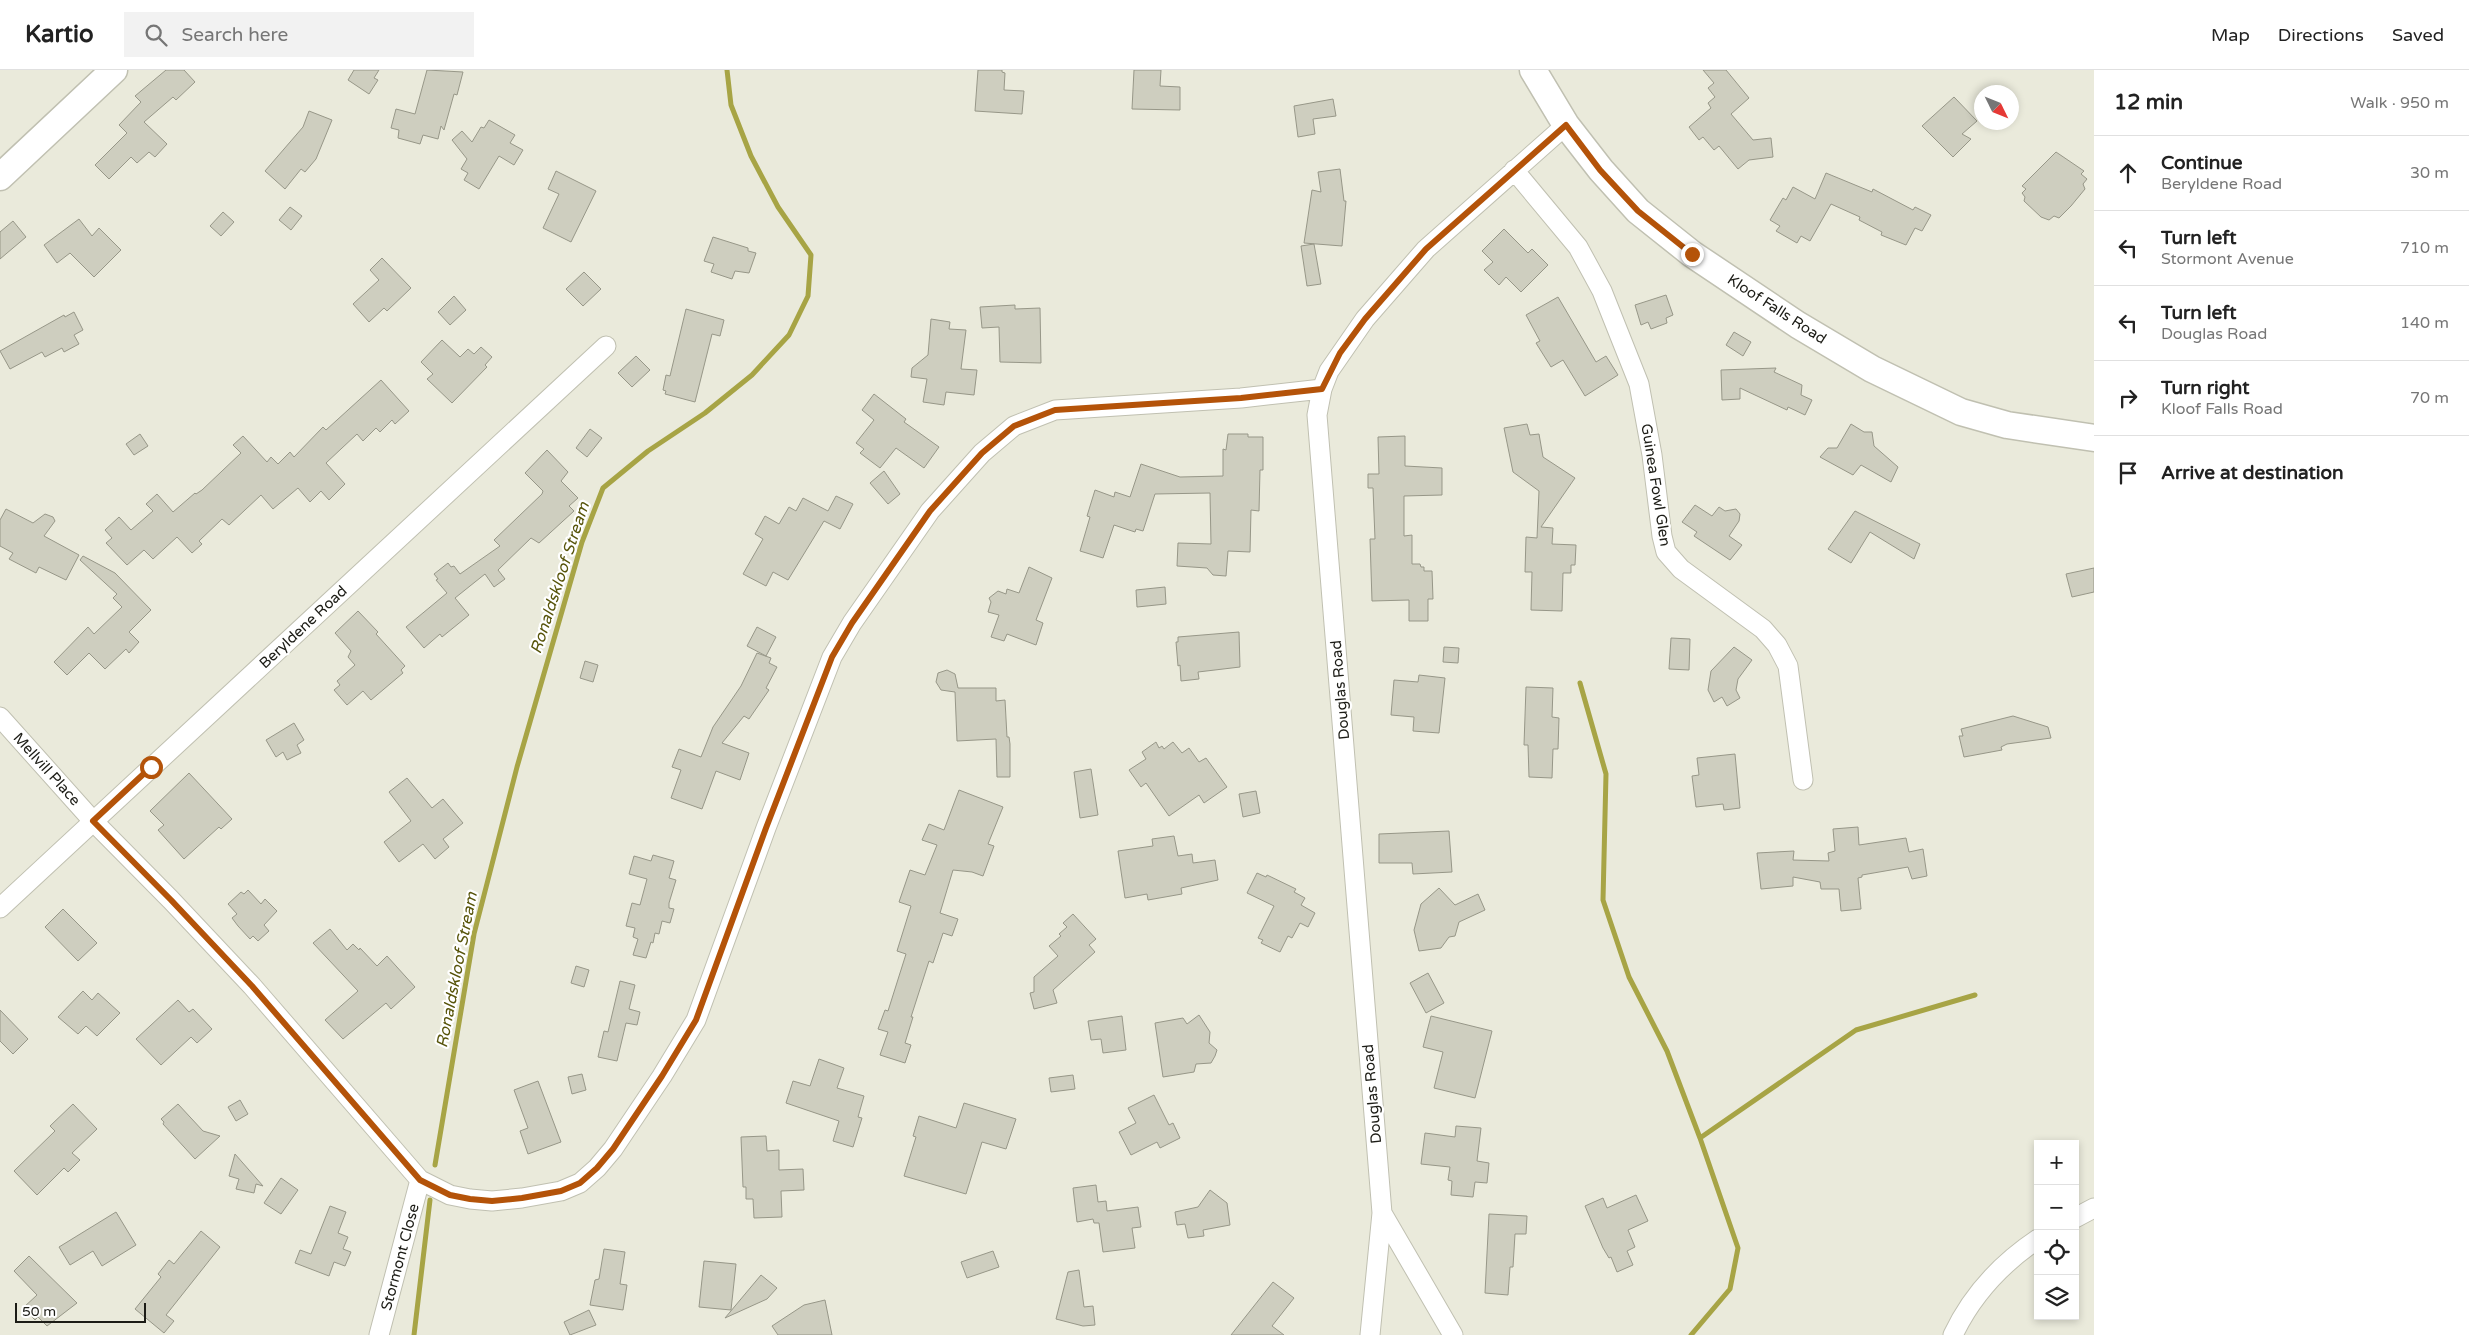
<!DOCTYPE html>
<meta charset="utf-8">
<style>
:root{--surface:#fff;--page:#f2f2f2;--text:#222;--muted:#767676;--line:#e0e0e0}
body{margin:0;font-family:"Varela Round",sans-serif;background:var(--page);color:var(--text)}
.controls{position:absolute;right:15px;bottom:15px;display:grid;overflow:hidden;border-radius:0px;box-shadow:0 2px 8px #0003}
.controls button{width:45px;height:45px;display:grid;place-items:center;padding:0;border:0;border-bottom:1px solid var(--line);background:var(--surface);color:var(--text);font:25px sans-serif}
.compass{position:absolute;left:1974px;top:15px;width:45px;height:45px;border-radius:50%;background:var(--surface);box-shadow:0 2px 8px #0003;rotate:133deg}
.scale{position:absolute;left:15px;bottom:12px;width:131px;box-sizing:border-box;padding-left:5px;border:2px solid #1c1c16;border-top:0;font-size:14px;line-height:18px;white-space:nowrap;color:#1c1c16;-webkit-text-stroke:4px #fff;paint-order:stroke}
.stop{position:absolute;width:15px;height:15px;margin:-11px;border:4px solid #b45309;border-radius:50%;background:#fff}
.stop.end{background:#b45309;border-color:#fff;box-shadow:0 1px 5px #0008}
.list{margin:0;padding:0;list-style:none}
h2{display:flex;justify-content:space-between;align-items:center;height:65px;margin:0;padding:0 20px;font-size:21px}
h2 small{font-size:16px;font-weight:400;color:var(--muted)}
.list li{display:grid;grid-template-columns:32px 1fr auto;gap:15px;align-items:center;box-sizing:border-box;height:75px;padding:0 20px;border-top:1px solid var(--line)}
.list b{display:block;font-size:19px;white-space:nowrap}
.list p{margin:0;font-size:16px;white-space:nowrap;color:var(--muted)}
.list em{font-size:16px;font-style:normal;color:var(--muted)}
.icon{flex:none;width:28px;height:28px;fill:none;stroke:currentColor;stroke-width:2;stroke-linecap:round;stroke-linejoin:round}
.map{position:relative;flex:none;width:2094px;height:1265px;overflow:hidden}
header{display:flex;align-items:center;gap:30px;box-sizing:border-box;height:70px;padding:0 25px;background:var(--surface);border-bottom:1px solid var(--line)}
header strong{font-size:24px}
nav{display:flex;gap:28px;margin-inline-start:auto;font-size:18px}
.search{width:350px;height:45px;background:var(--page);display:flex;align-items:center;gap:12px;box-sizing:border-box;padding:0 18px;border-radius:0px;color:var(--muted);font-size:19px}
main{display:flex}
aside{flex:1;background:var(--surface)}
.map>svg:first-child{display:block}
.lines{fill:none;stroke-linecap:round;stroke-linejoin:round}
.stream{stroke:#a7a445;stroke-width:5}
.building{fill:#cecebf;stroke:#979788}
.street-casing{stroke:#c0c0b1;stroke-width:21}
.secondary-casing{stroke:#c0c0b1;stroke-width:29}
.street{stroke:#fff;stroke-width:19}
.secondary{stroke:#fff;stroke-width:26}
.route{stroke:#b45309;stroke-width:6}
.labels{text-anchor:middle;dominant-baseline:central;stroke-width:4.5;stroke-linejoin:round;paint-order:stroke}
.street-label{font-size:15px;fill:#1c1c16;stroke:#fff}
.water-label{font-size:16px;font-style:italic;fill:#57540a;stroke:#fff}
</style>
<header>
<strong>Kartio</strong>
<div class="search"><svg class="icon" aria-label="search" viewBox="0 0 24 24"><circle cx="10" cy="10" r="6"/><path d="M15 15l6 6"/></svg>Search here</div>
<nav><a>Map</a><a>Directions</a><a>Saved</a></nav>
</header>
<main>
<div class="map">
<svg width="2094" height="1265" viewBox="0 0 2094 1265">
<rect width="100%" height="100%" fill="#eaeadb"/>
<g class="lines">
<path class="stream" d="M1580,613L1606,704L1603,830L1629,907L1667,981L1700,1068L1738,1178L1730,1219L1691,1265
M1700,1068L1856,960L1975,925
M435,1095L474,864L517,697L582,472L603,418L648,381L705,343L752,305L789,265L808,226L811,185L778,137L751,86L731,35L727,0
M414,1265L430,1130"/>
</g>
<path class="building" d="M166,0H184L195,12L176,30L173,27L144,52L167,74L155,87L149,82L137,93L131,87L109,109L95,95L127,63L119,55L141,32L135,26Z
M354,0H379L374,8L378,10L369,24L348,10Z
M427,0L463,2L457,25L454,24L444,60L441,56L438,69L423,65L420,74L398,68L399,60L391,58L396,39L415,44Z
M978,0H1002V2L1005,3L1004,20L1024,21L1022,44L975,41Z
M1134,0H1161L1160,16L1180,17V40L1132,39Z
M1703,0H1726L1749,28L1731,44L1753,70L1771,68L1773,87L1749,90L1738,99L1719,76L1714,80L1703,67L1699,70L1689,57L1711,38L1708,33L1715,27L1708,18L1714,13Z
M1954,27L1977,51L1962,64L1971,69L1953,87L1922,56Z
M1333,29L1336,46L1313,49L1315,64L1298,67L1294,36Z
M309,41L332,50L316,89L305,102L301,99L285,119L265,101L303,57Z
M489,50L515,65L510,73L523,80L514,95L499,86L479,119L464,110L468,103L461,99L467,89L452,70L462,61L472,72L481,57L484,58Z
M2056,82L2084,101L2081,104L2087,109L2083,114L2085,119L2071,136L2059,148L2054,146L2049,150L2041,147L2024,131L2025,127L2022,123L2026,119L2022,116Z
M1340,99L1344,131H1346L1342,176L1304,173L1312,120L1321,122L1318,102Z
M556,101L596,121L571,172L543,158L559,124L548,119Z
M1826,103L1872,122L1873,119L1913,140L1915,137L1931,145L1922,161L1915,158L1906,175L1881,165L1882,162L1859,150L1860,147L1831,134L1810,171L1801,166L1797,173L1776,161L1780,156L1770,150L1783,128L1786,130L1793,117L1815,129Z
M290,137L302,146L291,160L279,150Z
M223,142L234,152L221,166L210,156Z
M79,149L92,166L99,158L121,180L94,207L70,183L57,193L44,175Z
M13,151L26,167L0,189V162Z
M1504,159L1528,183L1532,179L1548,195L1521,222L1506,207L1499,215L1484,200L1493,192L1482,181Z
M713,167L748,178V181L756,183L749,203L735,201L732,209L711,202L714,194L704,191Z
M1314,174L1321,214L1307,216L1301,176Z
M382,188L411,218L387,241L384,238L369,252L353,234L379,210L370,200Z
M584,202L601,219L583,236L566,219Z
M1666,225L1673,245L1666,248L1667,253L1651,259L1648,252L1641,255L1635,235Z
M454,226L466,240L450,255L438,242Z
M1558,227L1596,292L1606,286L1618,305L1585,326L1563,290L1551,297L1536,273L1540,271L1526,245Z
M1015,235V239L1040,238L1041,293L1000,292L999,257L982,258L980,237Z
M686,239L724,250L720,266L712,264L695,332L665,324L666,321L663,320L666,305L670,306Z
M74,242L83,260L74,265L79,274L64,282L62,278L45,287L42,282L10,299L0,281L64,245L65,247Z
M931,249L950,252L949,259L966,260L961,299L977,300L974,325L946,322L944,335L923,332L927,309L911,307L912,298L928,285Z
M1734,262L1751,272L1743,286L1726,275Z
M442,270L460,287L468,279L474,284L481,277L492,287L485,295L487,297L452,333L427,309L433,304L421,292Z
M636,286L650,300L632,317L618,303Z
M1776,298L1774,302L1802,315L1801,325L1812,330L1805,345L1788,337L1787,340L1740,318V329L1722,330L1721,300Z
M381,310L409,341L395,354L392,350L380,362L376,358L363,371L357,364L326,393L345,414L329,430L321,421L310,432L298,418L273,439L261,425L229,455L222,449L199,471L202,474L192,483L177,467L153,489L144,480L127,495L106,473L112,468L105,460L119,447L131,460L153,441L146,434L157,424L173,442L195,423L196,424L202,420L241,383L233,375L243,366L267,392L271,387L278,394L290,382L294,387L323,357L326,360Z
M874,324L906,349L904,352L939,377L924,398L896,378L880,398L860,383L864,379L856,373L874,350L862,340Z
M1527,354L1530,365L1539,364L1543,387L1575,408L1541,457L1553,458L1552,474L1576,475L1575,495H1571V503H1563L1562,541L1531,540L1532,502H1525L1526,467L1537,468L1539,421L1513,402L1504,358Z
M1851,354L1864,362H1872L1874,376L1898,397L1891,412L1861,395L1853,405L1820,387L1828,378H1837Z
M590,359L602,368L587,387L576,378Z
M140,364L148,376L134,385L126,374Z
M1228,364H1248V367H1263V400H1260L1259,441L1251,440L1250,482L1228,481L1226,506L1213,505L1207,498L1177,496L1178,473L1211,474L1210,423L1155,424L1143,461L1136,459L1135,462L1114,455L1103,488L1080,481L1090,447L1087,446L1095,420L1114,427L1115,422L1130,427L1141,394L1180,407L1223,406V379L1226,380Z
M1405,366V396L1442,398V425L1404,426V466L1412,465V494H1420L1421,497H1424V501H1432L1433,529H1428V551H1409V530L1372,531L1370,469H1375L1373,418H1368V404H1379L1378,367Z
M547,380L568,402L561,411L578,428L569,436L574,441L539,473L531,468L498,500L505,509L494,517L485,504L455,528L469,545L442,567L440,564L424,578L406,557L447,523L436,510L438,509L434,504L448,493L451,497L454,496L460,504L500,476L494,470L542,424L543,421L525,403Z
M884,401L900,424L888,434L870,413Z
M836,426L853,434L840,459L824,451L788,510L773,502L766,516L743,504L763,469L755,464L765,446L779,454L789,437L796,441L803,428L828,441Z
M1695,435L1712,446L1719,437L1725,441L1736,439L1740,444L1739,451L1729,466L1742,475L1730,490L1694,466L1697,462L1682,452Z
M6,439L33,453L45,444L53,447L55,451L44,466L79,485L66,510L39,497L36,503L9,489L13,483L0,476V450Z
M1855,441L1920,474L1914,489L1870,462L1851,493L1828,479Z
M83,486L115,503L151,540L129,562L139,572L129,583L126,579L105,599L89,583L67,605L54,592L88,557L94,564L122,537L113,528L117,524L80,490Z
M1029,497L1052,508L1036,550L1043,553L1036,575L1007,564L1004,571L991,567L999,545L988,542L991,532L989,528L998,521L1006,524L1007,519L1019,523Z
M2094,498V522L2072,527L2066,504Z
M1165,517L1166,534L1137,537L1136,520Z
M358,541L378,562L376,564L405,596L401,600L403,603L371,630L363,621L347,635L334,620L340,615L337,611L355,595L348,587L351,581L335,563Z
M757,557L776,567L766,586L747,576Z
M1239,562L1240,597L1198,602L1199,609L1181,611L1180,595L1178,596L1176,572H1178V567Z
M1671,568L1690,569L1689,600L1669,599Z
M1444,577L1459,578L1458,593L1443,592Z
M1734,577L1752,590L1738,609L1736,620L1740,628L1727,636L1722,627L1714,632L1708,620L1711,601Z
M757,583L771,588L769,593L777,597L766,618L769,620L749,649L744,646L722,673L749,683L740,710L716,701L702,739L671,728L681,700L672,697L679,679L701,687L713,657L741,616Z
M585,591L598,595L593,612L580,608Z
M947,600L955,604L958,618H996V631L1005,630L1007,667H1009L1010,674V707H997L996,669L957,671L955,622L941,620L936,612L938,603Z
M1419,605L1445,608L1439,663L1413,661L1414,647L1391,645L1394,610L1418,612Z
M1526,617L1553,618L1552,647L1559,648L1558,679H1553L1552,708L1529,707L1528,675H1524Z
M2013,646L2048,657L2051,668L2007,674L2001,677L2002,680L1964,687L1959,666H1963L1961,659Z
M294,653L304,670L297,675L301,683L287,690L283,682L276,687L266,670Z
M1156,672L1159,678L1162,676L1164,679L1173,672L1182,683L1189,678L1199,692L1206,688L1227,717L1204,733L1199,725L1169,746L1146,713L1141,717L1129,700L1146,689L1142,682Z
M1735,684L1740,738L1724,740L1723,734L1696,737L1692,706L1699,705L1697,688Z
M1091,699L1098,745L1080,748L1074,702Z
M189,703L232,749L221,759L219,757L184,789L158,760L164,755L150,741Z
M407,708L432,738L443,729L463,753L443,769L449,777L435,789L423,774L399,792L384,772L411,751L389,722Z
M959,720L1003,737L988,774L994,776L983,806L972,802L953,800L940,843L958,849L952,866L943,863L933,893L929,891L911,947H913L905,973L911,975L905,993L880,985L888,962L878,959L885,940L888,941L906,884L897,881L911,836L899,832L910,800L925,805L937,775L922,770L929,754L944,760Z
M1256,721L1260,743L1243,747L1239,724Z
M1858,757L1859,775L1906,768L1909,782L1923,779L1927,806L1912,809L1908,797L1862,805V807L1858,808L1861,839L1841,841L1839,819H1821L1820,812L1793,807V816L1761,819L1757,783L1794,781L1793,790L1829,791L1828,783L1835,781L1833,759Z
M1449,761L1452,802L1413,804L1412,793H1379V764Z
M1174,766L1178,786L1192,784L1193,793L1215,790L1218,810L1181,818L1182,824L1148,830L1147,824L1125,828L1118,781L1153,776L1152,769Z
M653,785L674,791L669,808L676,810L669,833V838L674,839L670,853L662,851L659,864L655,863L653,873L651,872L646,888L633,885L638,869L633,867L635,858L626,856L632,833L640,835L647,809L629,804L634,786L651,791Z
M1257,803L1266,807L1267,805L1296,819L1294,822L1305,828L1301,835L1315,843L1308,857L1300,853L1292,868L1288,866L1280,882L1261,873L1263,870L1258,868L1274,836L1247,823Z
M1439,818L1455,835L1478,824L1485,840L1459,852L1455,866L1449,867L1441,878L1419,881L1414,860L1421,834Z
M248,820L261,834L265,829L277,841L264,855L269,861L258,871L253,866L250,869L238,856L232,848L237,844L228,834L241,822L244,824Z
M63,839L97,873L78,891L45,857Z
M1073,844L1096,869L1089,875L1095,882L1053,920L1057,933L1034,939L1030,923L1034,922V907L1058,886L1049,876L1061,866L1059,864L1067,857L1063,853Z
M330,859L347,880L353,874L359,880L360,878L377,896L387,886L415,917L391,939L386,933L343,969L325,950L358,921L313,873Z
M576,896L589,900L584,917L571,913Z
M1428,903L1444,933L1426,943L1410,913Z
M620,911L635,915L629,939L640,942L637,955L626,953L617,991L598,987L604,961L608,962Z
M83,921L92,930L98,923L120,943L97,966L86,956L78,964L58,947Z
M178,930L189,942L193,939L212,959L197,973L191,967L161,995L136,969Z
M0,940L28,969L13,984L0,971Z
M1199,945L1210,962L1209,973L1217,980L1215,986L1211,993L1196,994L1194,1002L1163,1007L1155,953L1183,948L1187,954Z
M1122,946L1126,980L1103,983L1101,969L1091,970L1088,951Z
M1431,946L1492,961L1475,1028L1434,1018L1443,982L1423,977Z
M819,989L844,998L837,1018L864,1026L858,1047L862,1048L853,1077L833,1071L839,1051L786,1033L793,1011L810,1016Z
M582,1004L586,1020L572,1024L568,1007Z
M1073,1005L1075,1019L1051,1022L1049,1008Z
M538,1011L561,1072L528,1084L520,1061L528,1058L514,1020Z
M1154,1025L1169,1055L1173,1053L1180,1068L1160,1078L1157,1072L1131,1085L1119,1062L1136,1053L1128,1038Z
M240,1030L248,1044L236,1051L228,1037Z
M964,1033L1016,1049L1006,1079L982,1072L966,1124L904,1106L916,1067L913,1066L919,1046L956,1058Z
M73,1034L97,1059L72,1083L80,1090L68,1102L64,1098L37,1125L14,1101L55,1061L50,1056Z
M178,1034L203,1061L220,1066L195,1089L163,1054L164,1052L161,1049Z
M1456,1056L1481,1058L1477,1091L1489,1093L1487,1113L1475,1112L1473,1127L1451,1125L1452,1111L1448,1110L1450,1097L1421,1094L1425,1063L1455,1067Z
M766,1066L767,1081L779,1080V1100L803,1099L804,1120L781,1121L782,1147L754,1148L753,1129H746V1117H743L741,1067Z
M235,1084L263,1116L256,1114L254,1123L236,1119L239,1109L229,1106Z
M281,1108L298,1120L281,1144L264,1133Z
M1096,1115L1098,1132L1106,1131L1107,1141L1138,1137L1141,1157L1132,1158L1135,1178L1103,1182L1099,1153H1094L1093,1149L1077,1152L1073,1118Z
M1210,1120L1227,1133L1230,1155L1203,1160L1204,1166L1188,1168L1185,1154L1177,1155L1175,1142L1198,1137Z
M1636,1125L1648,1151L1628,1160L1635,1177L1627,1181L1633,1195L1617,1202L1611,1187L1609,1188L1603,1178L1585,1136L1603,1128L1607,1138Z
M330,1136L346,1142L338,1163L348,1167L343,1179L351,1182L345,1196L334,1192L329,1206L295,1193L300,1180L311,1184Z
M116,1142L136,1175L102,1196L93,1181L70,1195L59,1177Z
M1489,1144L1527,1146L1526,1164H1515L1513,1197H1510L1508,1225L1485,1223Z
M201,1161L220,1177L166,1245L174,1251L164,1263L135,1239L161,1207L158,1204L169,1190L174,1194Z
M604,1179L625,1182L620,1214L627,1215L623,1240L590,1235L595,1210L599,1209Z
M993,1181L999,1197L967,1208L961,1192Z
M29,1186L77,1233L47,1256L38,1247L35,1250L23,1238L37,1225L14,1201Z
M704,1191L736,1194L731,1240L699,1237Z
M1079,1200L1084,1237L1093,1236L1095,1255L1083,1256L1056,1249L1068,1202Z
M761,1205L777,1218L767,1229L725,1248Z
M1273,1212L1294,1228L1272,1256L1284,1265H1231Z
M825,1230L832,1265H778L772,1256L804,1235Z
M589,1240L596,1255L570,1265L564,1252Z"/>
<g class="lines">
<g class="street-casing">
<path id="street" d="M1514,100L1578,177L1602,221L1639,314L1652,385L1662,466L1666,482L1681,499L1763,559L1777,575L1788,596L1803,710
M0,647L93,751L171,830L252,916L420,1110L450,1125L470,1129L492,1131L522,1128L561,1121L580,1113L597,1098L613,1079L662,1006L696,950L766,758L832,587L852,553L930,441L982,383L1014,356L1055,340L1241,328L1322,319
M0,838L606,276
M2075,1148L2094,1138
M379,1265L420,1110
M1370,1265L1382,1143
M1453,1265L1382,1143L1317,345L1322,319L1329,301L1365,249L1426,179L1566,55
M1953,1265C1972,1225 2002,1193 2038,1169"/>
</g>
<g class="secondary-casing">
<path id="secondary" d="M1533,0L1566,55L1601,100L1638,141L1692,184L1798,255L1872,299L1961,342L2007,355L2094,368
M0,107L114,0"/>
</g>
<use href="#street" class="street"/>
<use href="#secondary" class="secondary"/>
</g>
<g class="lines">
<path class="route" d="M151,697L93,751L171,830L252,916L420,1110L450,1125L470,1129L492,1131L522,1128L561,1121L580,1113L597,1098L613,1079L662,1006L696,950L766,758L832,587L852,553L930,441L982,383L1014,356L1055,340L1241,328L1322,319L1340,283L1365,249L1426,179L1566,55L1600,100L1638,141L1692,184"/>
</g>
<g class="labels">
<g class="street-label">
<text transform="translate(1777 239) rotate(33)">Kloof Falls Road</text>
<text transform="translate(1656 415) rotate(81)">Guinea Fowl Glen</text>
<text transform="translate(303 557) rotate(-43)">Beryldene Road</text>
<text transform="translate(1340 620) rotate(-95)">Douglas Road</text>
<text transform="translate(47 699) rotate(48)">Mellvill Place</text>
<text transform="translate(1372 1024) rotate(-95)">Douglas Road</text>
<text transform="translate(400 1187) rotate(-75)">Stormont Close</text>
</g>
<g class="water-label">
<text transform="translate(560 508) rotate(-72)">Ronaldskloof Stream</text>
<text transform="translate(457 900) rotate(-79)">Ronaldskloof Stream</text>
</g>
</g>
</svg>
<div class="controls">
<button>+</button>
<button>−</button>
<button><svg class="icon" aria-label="locate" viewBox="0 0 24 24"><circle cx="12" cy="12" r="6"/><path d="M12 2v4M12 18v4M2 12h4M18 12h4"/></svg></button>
<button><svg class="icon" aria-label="layers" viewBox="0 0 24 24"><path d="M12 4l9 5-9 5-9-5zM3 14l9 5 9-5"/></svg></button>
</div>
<svg class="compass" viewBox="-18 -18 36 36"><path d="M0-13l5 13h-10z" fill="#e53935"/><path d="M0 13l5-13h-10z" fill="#767676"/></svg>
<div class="scale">50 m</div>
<div class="stop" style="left:151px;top:697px"></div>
<div class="stop end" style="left:1692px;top:184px"></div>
</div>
<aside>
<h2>12 min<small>Walk · 950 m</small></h2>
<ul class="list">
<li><svg class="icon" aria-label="ahead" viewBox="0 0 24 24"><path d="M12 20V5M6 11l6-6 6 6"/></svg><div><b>Continue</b><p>Beryldene Road</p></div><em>30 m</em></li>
<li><svg class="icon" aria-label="left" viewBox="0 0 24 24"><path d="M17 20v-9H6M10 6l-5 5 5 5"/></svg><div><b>Turn left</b><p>Stormont Avenue</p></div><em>710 m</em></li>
<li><svg class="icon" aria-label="left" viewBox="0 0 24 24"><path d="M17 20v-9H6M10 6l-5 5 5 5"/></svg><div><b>Turn left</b><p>Douglas Road</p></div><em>140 m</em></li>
<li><svg class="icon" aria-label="right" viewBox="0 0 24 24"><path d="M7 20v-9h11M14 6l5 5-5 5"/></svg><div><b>Turn right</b><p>Kloof Falls Road</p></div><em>70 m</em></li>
<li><svg class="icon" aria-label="arrive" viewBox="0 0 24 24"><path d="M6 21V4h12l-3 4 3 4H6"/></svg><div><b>Arrive at destination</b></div></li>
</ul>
</aside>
</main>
